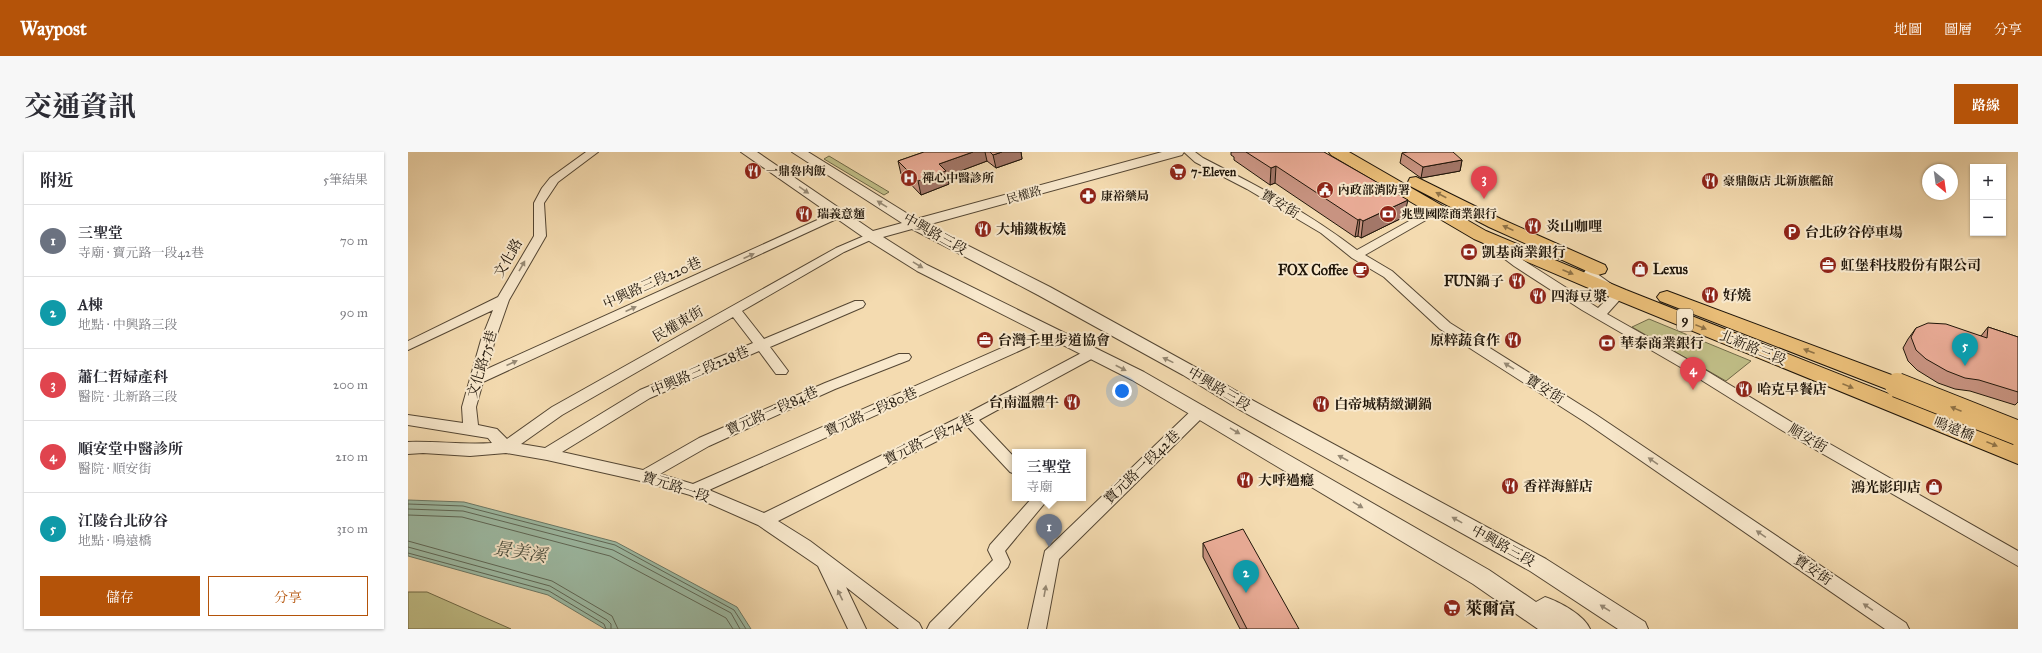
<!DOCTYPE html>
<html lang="zh-TW">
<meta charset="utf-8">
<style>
:root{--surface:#fff;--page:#f7f7f7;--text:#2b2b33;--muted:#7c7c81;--line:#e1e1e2;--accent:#b45309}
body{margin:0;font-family:"IM FELL Great Primer","Noto Serif TC",serif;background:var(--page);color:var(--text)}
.controls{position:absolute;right:12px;top:12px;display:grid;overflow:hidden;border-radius:0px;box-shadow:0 1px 3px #0004}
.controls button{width:36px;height:36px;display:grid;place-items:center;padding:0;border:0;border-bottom:1px solid var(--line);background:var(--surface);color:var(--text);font:20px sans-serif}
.compass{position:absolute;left:1514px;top:12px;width:36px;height:36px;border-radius:50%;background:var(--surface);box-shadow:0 1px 3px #0004;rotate:151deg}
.you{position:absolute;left:714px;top:239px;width:14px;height:14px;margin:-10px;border:3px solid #fff;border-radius:50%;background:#1a73e8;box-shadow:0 0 0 6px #1a73e833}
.badge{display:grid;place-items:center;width:26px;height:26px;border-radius:50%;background:var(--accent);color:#fff;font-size:13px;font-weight:700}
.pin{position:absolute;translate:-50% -33px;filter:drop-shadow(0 1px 2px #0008)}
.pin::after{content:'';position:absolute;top:21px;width:14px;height:12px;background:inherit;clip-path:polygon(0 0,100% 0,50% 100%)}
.popup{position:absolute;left:604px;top:297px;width:74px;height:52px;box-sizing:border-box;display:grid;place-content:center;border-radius:0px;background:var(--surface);filter:drop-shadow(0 1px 3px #0005);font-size:13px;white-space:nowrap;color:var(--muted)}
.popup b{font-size:15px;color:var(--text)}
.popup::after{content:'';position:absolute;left:50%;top:100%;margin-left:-8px;border:8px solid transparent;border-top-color:var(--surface)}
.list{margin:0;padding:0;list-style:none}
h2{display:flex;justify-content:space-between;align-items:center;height:52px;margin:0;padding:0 16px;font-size:17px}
h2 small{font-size:13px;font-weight:400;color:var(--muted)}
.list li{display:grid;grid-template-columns:26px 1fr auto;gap:12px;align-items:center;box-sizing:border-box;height:72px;padding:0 16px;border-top:1px solid var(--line)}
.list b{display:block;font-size:15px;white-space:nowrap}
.list p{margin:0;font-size:13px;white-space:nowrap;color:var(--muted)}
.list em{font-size:13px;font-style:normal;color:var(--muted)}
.actions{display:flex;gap:8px;padding:12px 16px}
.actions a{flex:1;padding:9px 0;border:1px solid var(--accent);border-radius:0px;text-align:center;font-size:14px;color:var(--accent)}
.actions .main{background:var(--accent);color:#fff}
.map{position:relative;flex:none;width:1610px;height:477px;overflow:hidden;border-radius:0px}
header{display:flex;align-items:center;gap:24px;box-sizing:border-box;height:56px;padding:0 20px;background:var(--accent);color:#fff}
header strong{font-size:19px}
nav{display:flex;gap:22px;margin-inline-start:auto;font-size:14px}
.intro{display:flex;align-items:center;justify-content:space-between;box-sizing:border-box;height:96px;padding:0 24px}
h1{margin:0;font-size:28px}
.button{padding:10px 18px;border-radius:0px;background:var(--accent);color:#fff;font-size:14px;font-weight:700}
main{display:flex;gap:24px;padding:0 24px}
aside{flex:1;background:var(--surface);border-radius:0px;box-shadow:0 1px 3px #0004}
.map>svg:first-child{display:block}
.green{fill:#c0be87;stroke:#706a48}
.water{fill:#9dbca6;stroke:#6b7967}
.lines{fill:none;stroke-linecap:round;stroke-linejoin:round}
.shore{stroke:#5e6858;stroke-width:1}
.minor-casing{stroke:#544633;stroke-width:2}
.tertiary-casing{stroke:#544633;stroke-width:2}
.primary-casing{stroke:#1f1509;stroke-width:2}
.minor{fill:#f8e8cc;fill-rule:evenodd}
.tertiary{fill:#f8e8cc;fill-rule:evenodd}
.primary{fill:#eabe78;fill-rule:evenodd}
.primary-bridge-casing{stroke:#1f1509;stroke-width:26;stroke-linecap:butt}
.primary-bridge{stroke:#eabe78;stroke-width:24}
.wall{fill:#c99482;stroke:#1f1509}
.shaded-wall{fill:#a4786a;stroke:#1f1509}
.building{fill:#eaac97;stroke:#1f1509}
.oneway{fill:#968974}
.oneway2{fill:#8f7246}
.labels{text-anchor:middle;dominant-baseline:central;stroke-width:4;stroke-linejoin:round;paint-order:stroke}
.far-poi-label{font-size:12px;font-weight:bold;fill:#1f1509;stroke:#f8e8cc;text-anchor:start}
.far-street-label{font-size:12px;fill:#1f1509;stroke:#f8e8cc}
.shield{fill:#f8e8cc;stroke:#605444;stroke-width:1}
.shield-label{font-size:13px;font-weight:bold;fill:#1f1509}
.street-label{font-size:14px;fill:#1f1509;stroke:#f8e8cc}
.poi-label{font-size:14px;font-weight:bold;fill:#1f1509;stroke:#f8e8cc;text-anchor:start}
.near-poi-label{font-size:17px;font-weight:bold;fill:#1f1509;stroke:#f8e8cc;text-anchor:start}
.near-water-label{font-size:18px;font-style:italic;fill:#4b4f40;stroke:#f8e8cc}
</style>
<header>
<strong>Waypost</strong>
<nav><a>地圖</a><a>圖層</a><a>分享</a></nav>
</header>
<div class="intro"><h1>交通資訊</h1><a class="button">路線</a></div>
<main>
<aside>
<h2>附近<small>5筆結果</small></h2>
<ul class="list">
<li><span class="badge" style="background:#6b7280">1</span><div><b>三聖堂</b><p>寺廟 · 寶元路一段42巷</p></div><em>70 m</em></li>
<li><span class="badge" style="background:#0f9aa8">2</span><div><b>A棟</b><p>地點 · 中興路三段</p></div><em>90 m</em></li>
<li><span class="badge" style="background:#e0444e">3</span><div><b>蕭仁哲婦產科</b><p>醫院 · 北新路三段</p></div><em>200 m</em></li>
<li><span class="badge" style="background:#e0444e">4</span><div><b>順安堂中醫診所</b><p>醫院 · 順安街</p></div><em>210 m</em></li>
<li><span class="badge" style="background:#0f9aa8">5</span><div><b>江陵台北矽谷</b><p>地點 · 鳴遠橋</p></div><em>310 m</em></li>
</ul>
<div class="actions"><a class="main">儲存</a><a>分享</a></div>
</aside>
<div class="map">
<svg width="1610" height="477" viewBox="0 0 1610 477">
<rect width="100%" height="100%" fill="#f4dbb0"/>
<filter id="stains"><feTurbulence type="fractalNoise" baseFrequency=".005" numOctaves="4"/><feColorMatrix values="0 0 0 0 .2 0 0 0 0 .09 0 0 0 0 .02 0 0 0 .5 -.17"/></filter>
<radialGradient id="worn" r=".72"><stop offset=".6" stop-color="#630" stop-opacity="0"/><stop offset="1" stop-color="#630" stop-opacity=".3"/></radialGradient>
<path class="green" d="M421,4L481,40L476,43L416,7Z
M1241,167L1343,209L1318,229L1224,175Z
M0,440H19L103,477H0Z"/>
<path class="water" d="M0,348L56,350L208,390L329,455L343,477H197L140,443L0,404Z"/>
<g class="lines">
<path class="shore" d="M0,352L55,354L207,393L326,458L338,477
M0,357L55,359L205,398L323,461L332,477
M0,363L54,365L202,404L318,466L325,477
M0,389L144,429L204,464L210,477
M0,395L142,434L199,468L203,472V477
M0,401L141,439L196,472L198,477"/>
<g class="minor-casing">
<path id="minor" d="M178,0H190L150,30L136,51L138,84L101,148L87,188L79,217L427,60L431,59L437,62L435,64L75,230L68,255L70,273L89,277L99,287L144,255L428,96L463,81L469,84L467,86L436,100L334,159L356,187L447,149H455L457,152L455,155L362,195L380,219L378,222H368L351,199L242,246L154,300L235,318L291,286L417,231L491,202H501L503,205L501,208L427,237L301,294L252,322L285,332L621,184L634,175H644L646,178L631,190L301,338L356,361L556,263L679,198H689L691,201L689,204L571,268L607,306V322L602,320L559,274L370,369L402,389L511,471L514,477H491L438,435L458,477H440L410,414L350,373L282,343L237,330L139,308L98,301L62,304L15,301L0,302V290C28,289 56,293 84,291L80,286L0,273V263L55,271L54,255L73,188L85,158L0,198V189L90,145L126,84V51L134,36L142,26ZM325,165L345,191L232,238L137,296L113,292L154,263Z
M776,0H787L795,6C848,33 901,61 949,98L1010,64H1018L1020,66L1018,68L957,103L984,119L1042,171L1187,262L1498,471L1501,477H1477L1177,270L1032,177L976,125L944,106L913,81L839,37L787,10Z
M1077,84L1190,156L1203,143L1175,122L1182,112H1190L1192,115L1188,121L1217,142L1199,162L1284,210L1385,271L1610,399V414L1375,279L1274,216L1174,158L1106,114L1073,89L1071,87Z
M792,254L797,255L799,259L797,263L651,407L638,477H620L637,399L787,255Z
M624,346H641L597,399L602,410L600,415L540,477H519L522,471L585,408L580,398L582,393Z"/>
</g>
<g class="tertiary-casing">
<path id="tertiary" d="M333,0H349L465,79L494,71L384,0H400L508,67L754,0H776L774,3L519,73L642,135L787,215L844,248L1138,407L1237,470L1240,477H1210L1122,419L832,258L775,223L630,143L504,77L475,85L519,113L736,220L1081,418L1128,450L1137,445C1152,450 1176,463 1182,477H1130L1065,432L785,264L724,228L509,119L458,87Z"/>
</g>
<g class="primary-casing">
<path id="primary" d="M921,0H941L1078,79L1218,138L1610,293V312L1204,146L1066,87L923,3Z
M1008,25L1093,67L1197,113L1199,117L1197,121L1190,123L1183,121L1081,75L1002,34L1000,30L1002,26Z
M1259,139L1497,228L1500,233L1497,238L1489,241L1481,238L1252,149L1249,145L1252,141Z"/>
</g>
<use href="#minor" class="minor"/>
<use href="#tertiary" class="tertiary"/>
<use href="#primary" class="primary"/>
<g class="primary-bridge-casing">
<path id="primary-bridge" d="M1489,233L1610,281"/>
</g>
<use href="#primary-bridge" class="primary-bridge"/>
</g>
<path class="wall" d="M516,0H613L614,7L588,16L579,9L539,24L541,32L513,43L493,22L490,9Z
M823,0H916L996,65L953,86L950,84L947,85L867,31L862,33L826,8V5L823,3Z
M994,1L1054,8L1052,19L1013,26L992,11Z
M1580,175L1610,185V250L1607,253L1562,239L1547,237L1530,231L1509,218L1500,209L1495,196L1500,187L1508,176L1573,184Z
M795,391L891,477H832L795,405Z"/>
<path class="shaded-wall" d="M565,0H577L579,9L539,24L541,32L513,43L510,29L531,12Z
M594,0H613L614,7L588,16L585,3Z
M1054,8L1052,19L1013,26L1015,15Z
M868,14L867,31L862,33L863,16Z
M1000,48L996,65L953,86L955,69Z
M952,67L950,84L947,85L950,68Z"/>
<path class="building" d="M516,0H565L531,12L538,19L510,29L490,9Z
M582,0H594L585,3Z
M838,0H916L1000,48L955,69L952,67L950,68L868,14L863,16Z
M1000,0H1045L1054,8L1015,15L994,1Z
M1520,171L1538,172L1579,186L1580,175L1610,185V240L1571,228L1557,226L1539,219L1518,207L1508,198L1503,185L1508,176Z
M835,377L891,477H839L795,391Z"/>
<defs><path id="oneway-solid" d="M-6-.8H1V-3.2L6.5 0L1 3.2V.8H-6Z"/></defs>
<g class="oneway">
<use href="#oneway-solid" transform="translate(396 38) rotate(35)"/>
<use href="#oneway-solid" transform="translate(474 52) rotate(-148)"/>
<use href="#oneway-solid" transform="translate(341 104) rotate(-24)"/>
<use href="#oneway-solid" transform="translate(510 113) rotate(31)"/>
<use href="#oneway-solid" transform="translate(114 114) rotate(-60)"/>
<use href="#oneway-solid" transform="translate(223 157) rotate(-24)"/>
<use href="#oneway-solid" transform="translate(760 208) rotate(-154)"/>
<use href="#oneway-solid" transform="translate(104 211) rotate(-24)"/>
<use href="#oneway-solid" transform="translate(1101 214) rotate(-148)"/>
<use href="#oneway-solid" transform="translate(713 216) rotate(27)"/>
<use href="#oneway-solid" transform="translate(827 279) rotate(31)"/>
<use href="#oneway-solid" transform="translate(935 306) rotate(-152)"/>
<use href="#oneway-solid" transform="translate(1245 309) rotate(-146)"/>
<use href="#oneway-solid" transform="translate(950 353) rotate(31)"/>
<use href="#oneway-solid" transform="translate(1049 368) rotate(-151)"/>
<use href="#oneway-solid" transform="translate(1353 382) rotate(-145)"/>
<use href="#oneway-solid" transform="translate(637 439) rotate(-80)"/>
<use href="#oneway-solid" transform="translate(432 443) rotate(-116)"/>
<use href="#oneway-solid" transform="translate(1460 455) rotate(-146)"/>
<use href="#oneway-solid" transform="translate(1197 456) rotate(-148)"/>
</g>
<g class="oneway2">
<use href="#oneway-solid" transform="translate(1033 43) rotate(-153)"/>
<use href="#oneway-solid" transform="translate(1100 76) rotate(-156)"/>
<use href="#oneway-solid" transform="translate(1160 120) rotate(23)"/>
<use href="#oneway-solid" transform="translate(1293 175) rotate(22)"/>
<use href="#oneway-solid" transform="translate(1401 199) rotate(-159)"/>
<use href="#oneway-solid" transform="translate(1440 234) rotate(22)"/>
<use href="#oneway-solid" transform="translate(1548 257) rotate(-158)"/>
<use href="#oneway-solid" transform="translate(1584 292) rotate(22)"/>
</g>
<defs>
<g id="restaurant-disc" transform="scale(0.9)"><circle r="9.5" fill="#8f2418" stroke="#f8e8cc"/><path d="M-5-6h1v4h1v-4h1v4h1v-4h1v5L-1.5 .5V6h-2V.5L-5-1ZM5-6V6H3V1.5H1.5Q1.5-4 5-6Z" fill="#fff"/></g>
<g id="supermarket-disc" transform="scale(0.9)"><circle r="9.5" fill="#8f2418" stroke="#f8e8cc"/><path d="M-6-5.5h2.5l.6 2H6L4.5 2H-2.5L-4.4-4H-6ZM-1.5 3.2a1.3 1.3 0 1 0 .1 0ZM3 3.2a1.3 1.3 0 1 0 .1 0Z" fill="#fff"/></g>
<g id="hospital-disc" transform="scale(0.9)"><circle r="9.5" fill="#8f2418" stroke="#f8e8cc"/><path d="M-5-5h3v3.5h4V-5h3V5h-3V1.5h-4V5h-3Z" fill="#fff"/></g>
<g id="civic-disc" transform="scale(0.9)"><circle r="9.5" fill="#8f2418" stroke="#f8e8cc"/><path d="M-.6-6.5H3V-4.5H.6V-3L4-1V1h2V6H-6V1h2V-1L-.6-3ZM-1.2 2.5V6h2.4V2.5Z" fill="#fff"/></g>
<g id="pharmacy-disc" transform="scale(0.9)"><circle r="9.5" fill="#8f2418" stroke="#f8e8cc"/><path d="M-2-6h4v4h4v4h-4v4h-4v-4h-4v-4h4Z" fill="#fff"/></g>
<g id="bank-disc" transform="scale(0.9)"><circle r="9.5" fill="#8f2418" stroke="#f8e8cc"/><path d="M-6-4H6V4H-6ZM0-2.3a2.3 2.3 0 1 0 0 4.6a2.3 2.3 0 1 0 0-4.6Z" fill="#fff"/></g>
<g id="parking-disc" transform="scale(0.9)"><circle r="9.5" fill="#8f2418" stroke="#f8e8cc"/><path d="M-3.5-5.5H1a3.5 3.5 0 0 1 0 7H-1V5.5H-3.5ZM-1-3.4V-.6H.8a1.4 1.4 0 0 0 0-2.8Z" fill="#fff"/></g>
<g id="office-disc" transform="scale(0.9)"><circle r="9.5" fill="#8f2418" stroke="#f8e8cc"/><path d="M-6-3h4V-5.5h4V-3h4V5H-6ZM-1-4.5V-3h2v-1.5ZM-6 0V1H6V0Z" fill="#fff"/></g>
<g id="shop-disc" transform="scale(0.9)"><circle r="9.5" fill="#8f2418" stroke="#f8e8cc"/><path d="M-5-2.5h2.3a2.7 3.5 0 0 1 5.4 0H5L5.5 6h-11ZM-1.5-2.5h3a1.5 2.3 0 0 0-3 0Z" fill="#fff"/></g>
<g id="cafe-disc" transform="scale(0.9)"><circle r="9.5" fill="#8f2418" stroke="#f8e8cc"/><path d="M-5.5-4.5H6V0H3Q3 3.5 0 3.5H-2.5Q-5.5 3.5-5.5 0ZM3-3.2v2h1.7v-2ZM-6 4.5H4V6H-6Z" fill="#fff"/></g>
</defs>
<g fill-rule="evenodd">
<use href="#restaurant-disc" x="345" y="19"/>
<use href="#supermarket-disc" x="770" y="20"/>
<use href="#hospital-disc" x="501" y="26"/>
<use href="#restaurant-disc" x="1302" y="29"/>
<use href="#civic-disc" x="917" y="38"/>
<use href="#pharmacy-disc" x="680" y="44"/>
<use href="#restaurant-disc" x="396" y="62"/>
<use href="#bank-disc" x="980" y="62"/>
<use href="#restaurant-disc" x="1125" y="74"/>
<use href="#restaurant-disc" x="575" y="77"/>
<use href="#parking-disc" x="1384" y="80"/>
<use href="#bank-disc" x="1061" y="100"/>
<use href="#office-disc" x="1420" y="113"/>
<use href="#shop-disc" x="1232" y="117"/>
<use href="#cafe-disc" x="953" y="118"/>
<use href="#restaurant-disc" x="1109" y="129"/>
<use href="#restaurant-disc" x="1302" y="143"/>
<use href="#restaurant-disc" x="1130" y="144"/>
<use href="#office-disc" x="577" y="188"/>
<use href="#restaurant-disc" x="1105" y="188"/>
<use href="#bank-disc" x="1199" y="191"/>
<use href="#restaurant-disc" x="1336" y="237"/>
<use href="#restaurant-disc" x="664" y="250"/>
<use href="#restaurant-disc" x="913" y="252"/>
<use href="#restaurant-disc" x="837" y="328"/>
<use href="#restaurant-disc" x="1102" y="334"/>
<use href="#shop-disc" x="1526" y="335"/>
<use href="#supermarket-disc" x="1044" y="456"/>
</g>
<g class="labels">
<g class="far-poi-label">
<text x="358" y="19">一鼎魯肉飯</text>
<text x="783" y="20">7-Eleven</text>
<text x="514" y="26">禪心中醫診所</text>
<text x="1315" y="29">豪鼎飯店 北新旗艦館</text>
<text x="930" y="38">內政部消防署</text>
<text x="693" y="44">康裕藥局</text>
<text x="409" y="62">瑞義意麵</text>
<text x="993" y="62">兆豐國際商業銀行</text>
</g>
<g class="far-street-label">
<text transform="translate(616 43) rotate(-16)">民權路</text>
</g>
<rect class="shield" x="1269" y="157" width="16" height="22" rx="3"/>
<g class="shield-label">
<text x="1277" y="168">9</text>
</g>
<g class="street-label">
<text transform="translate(872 52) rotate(31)">寶安街</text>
<text transform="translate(527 82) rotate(29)">中興路三段</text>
<text transform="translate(100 106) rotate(-60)">文化路</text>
<text transform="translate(244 131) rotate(-24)">中興路三段220巷</text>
<text transform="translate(270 172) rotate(-30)">民權東街</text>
<text transform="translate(1345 196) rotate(22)">北新路三段</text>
<text transform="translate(74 212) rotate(-73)">文化路75巷</text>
<text transform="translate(292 219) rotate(-23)">中興路三段228巷</text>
<text transform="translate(811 237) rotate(31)">中興路三段</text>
<text transform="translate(1137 237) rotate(32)">寶安街</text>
<text transform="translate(364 259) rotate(-24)">寶元路一段84巷</text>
<text transform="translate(463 260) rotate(-24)">寶元路一段80巷</text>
<text transform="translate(1546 277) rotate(22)">鳴遠橋</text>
<text transform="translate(1400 286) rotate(30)">順安街</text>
<text transform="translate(521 287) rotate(-26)">寶元路一段74巷</text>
<text transform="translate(734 315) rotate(-44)">寶元路一段42巷</text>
<text transform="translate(268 335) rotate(18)">寶元路一段</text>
<text transform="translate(1095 394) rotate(29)">中興路三段</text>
<text transform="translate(1405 418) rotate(34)">寶安街</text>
</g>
<g class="poi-label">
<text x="1138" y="74">炎山咖哩</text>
<text x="588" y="77">大埔鐵板燒</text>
<text x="1397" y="80">台北矽谷停車場</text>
<text x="1074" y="100">凱基商業銀行</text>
<text x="1433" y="113">虹堡科技股份有限公司</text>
<text x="1245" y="117">Lexus</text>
<text x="940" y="118" text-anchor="end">FOX Coffee</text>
<text x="1096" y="129" text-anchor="end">FUN鍋子</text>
<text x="1315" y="143">好燒</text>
<text x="1143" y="144">四海豆漿</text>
<text x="590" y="188">台灣千里步道協會</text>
<text x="1092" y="188" text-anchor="end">原粹蔬食作</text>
<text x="1212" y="191">華泰商業銀行</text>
<text x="1349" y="237">哈克早餐店</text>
<text x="651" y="250" text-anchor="end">台南溫體牛</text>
<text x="926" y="252">白帝城精緻涮鍋</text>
<text x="850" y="328">大呼過癮</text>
<text x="1115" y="334">香祥海鮮店</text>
<text x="1513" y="335" text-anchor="end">鴻光影印店</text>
</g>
<g class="near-poi-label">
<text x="1057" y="456">萊爾富</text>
</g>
<g class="near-water-label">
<text transform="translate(112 400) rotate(9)">景美溪</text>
</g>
</g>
<rect width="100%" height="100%" filter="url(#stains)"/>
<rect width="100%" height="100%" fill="url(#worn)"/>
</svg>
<div class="controls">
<button>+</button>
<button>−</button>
</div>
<svg class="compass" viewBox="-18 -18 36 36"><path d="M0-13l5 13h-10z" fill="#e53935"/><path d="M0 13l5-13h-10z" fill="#7c7c81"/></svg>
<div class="you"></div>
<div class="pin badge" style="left:641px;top:395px;background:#6b7280">1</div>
<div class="popup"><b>三聖堂</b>寺廟</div>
<div class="pin badge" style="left:838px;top:441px;background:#0f9aa8">2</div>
<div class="pin badge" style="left:1076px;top:47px;background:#e0444e">3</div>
<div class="pin badge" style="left:1285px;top:238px;background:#e0444e">4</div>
<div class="pin badge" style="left:1557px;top:214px;background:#0f9aa8">5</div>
</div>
</main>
